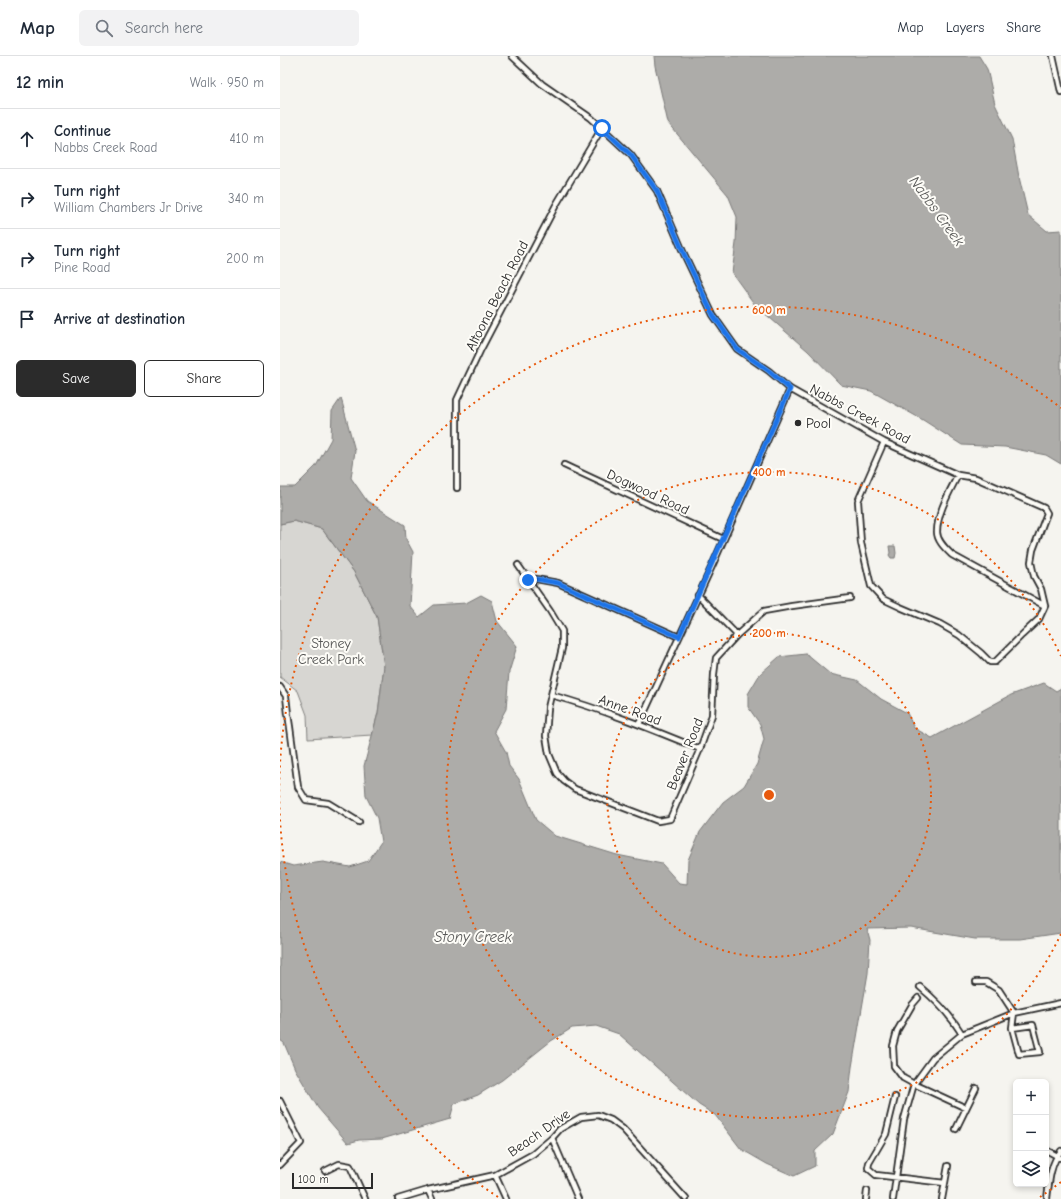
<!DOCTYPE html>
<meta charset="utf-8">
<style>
:root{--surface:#fff;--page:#f2f2f3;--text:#1f2937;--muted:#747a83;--line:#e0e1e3;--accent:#2b2b2b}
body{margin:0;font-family:"Comic Neue",sans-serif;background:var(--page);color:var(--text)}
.controls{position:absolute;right:12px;bottom:12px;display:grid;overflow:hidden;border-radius:6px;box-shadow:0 2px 6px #0003}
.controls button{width:36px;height:36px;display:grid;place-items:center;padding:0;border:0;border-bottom:1px solid var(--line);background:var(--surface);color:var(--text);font:20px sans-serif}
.scale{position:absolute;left:12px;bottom:10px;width:81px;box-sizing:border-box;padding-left:4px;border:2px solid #2b2b2b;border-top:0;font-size:11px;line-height:14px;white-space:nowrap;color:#2b2b2b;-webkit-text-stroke:3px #fdfcf7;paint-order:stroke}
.stop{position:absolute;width:12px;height:12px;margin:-9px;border:3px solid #1a73e8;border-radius:50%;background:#fff}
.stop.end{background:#1a73e8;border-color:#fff;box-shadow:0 1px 4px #0008}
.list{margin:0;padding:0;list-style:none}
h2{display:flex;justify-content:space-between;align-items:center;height:52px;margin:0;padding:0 16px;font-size:17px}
h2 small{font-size:13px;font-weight:400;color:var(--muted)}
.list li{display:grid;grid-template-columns:26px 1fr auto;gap:12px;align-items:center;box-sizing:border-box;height:60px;padding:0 16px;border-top:1px solid var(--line)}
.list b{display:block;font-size:15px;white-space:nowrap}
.list p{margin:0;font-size:13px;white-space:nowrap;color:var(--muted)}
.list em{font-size:13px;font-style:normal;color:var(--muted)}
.actions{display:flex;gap:8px;padding:12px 16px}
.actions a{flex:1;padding:9px 0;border:1px solid var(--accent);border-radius:6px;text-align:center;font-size:14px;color:var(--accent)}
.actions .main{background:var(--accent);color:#fff}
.icon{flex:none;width:22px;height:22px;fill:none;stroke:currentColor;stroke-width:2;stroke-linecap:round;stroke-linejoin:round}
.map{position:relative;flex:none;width:781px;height:1143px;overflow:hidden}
header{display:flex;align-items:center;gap:24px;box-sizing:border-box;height:56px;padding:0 20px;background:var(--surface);border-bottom:1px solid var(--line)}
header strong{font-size:19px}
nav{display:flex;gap:22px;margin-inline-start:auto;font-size:14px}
.search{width:280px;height:36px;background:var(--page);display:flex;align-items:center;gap:10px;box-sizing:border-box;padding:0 14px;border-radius:6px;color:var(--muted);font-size:15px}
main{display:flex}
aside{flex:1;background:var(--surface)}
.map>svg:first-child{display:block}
.green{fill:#d7d6d2;stroke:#81807e}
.water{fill:#adaca9;stroke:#797877}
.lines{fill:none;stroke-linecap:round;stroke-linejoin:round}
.minor-casing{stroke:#2b2b2b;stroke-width:8}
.minor{stroke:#fdfcf7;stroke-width:4.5}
.route{stroke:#1a73e8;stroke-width:5}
.ring{fill:none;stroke:#e8590c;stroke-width:2;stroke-dasharray:2 4}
.poi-dot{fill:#2b2b2b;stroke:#fdfcf7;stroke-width:1.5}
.labels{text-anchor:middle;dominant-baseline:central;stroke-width:4;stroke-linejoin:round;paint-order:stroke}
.street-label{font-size:14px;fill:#2b2b2b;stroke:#fdfcf7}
.poi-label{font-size:14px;fill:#2b2b2b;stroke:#fdfcf7;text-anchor:start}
.park-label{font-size:14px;fill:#565655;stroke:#fdfcf7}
.water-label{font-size:15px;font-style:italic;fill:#585857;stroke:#fdfcf7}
.centre{fill:#e8590c;stroke:#fdfcf7;stroke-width:2}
.ring-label{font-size:12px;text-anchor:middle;font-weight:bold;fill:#e8590c;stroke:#fdfcf7;stroke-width:4;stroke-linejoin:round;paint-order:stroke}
</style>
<header>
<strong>Map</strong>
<div class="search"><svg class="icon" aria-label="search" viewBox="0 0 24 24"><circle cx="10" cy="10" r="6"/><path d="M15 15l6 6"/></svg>Search here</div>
<nav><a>Map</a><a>Layers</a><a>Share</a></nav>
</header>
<main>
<aside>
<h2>12 min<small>Walk · 950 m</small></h2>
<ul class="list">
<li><svg class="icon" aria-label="ahead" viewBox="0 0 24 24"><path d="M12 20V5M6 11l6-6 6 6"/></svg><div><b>Continue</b><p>Nabbs Creek Road</p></div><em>410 m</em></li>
<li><svg class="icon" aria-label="right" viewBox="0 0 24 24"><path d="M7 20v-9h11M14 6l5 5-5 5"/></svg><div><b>Turn right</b><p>William Chambers Jr Drive</p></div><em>340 m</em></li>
<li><svg class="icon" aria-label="right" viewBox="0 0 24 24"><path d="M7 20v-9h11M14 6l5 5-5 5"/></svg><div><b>Turn right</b><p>Pine Road</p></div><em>200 m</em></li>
<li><svg class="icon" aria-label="arrive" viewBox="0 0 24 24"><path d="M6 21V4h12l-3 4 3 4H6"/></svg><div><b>Arrive at destination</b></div></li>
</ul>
<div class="actions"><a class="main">Save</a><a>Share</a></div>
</aside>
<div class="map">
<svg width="781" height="1143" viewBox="0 0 781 1143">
<rect width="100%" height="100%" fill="#f5f4ef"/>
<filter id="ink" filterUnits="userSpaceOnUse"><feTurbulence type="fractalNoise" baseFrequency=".025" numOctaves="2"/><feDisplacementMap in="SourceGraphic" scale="8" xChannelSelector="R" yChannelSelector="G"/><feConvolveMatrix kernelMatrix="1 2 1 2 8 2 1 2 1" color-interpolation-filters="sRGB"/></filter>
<g filter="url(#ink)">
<path class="green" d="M14,465L42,473L74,516L97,561L104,610L98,657L92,679L28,683L27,659L18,635L0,621V468Z"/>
<path class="water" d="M374,0H699L707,13L715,48L732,83L739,121L748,159L767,175L781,174V408L766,399L725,391L682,389L643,364L591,335L561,329L528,295L475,249L452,217L456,187L457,161L448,139L388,67L375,10Z
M61,342L75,395L71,422L87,445L125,469L126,483L133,496L130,550L139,561L154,549L186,547L201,539L212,545L217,565L237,590L229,616L226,653L214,675L226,696L229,710L239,723L256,764L275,780L337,799L382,808L399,827L407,828L408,804L420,776L443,746L464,730L477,708L484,683L480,668L468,651V638L480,618L499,601L526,598L550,618L577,624L601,643L627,657L634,672L652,682L731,639L764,627L776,635L781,632V877L740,883H695L631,872L587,873L590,884L588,917L572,1011L569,1036L553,1078L535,1095V1110L514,1120L487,1108L461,1093L435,1059L419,1049L339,978L316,970L292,972L271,985L222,1024L198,1039L174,1048L170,1063L102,1083L79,1084L68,1087L38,1052L15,1013L4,987L0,984V806L13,810L43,806L70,811L88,805L101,786L97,762L86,740L84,710L98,657L104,610L97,561L74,516L42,473L14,465L0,468V431H15L36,410L51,383L52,355Z
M609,490H615L616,497L615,502H611L609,499L610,497Z"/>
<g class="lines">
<g class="minor-casing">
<path id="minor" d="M232,0L262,28L311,62L322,72L351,99L377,135L404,198L433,259L457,293L489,315L510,333L604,386L678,419L696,422L764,452L767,457L753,494L751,506L754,520L761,533L765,550L759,563L742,579L715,606H710L701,597L679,579L660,568L620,551L603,543L591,530L581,487L578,445L604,386
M773,0L781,36
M284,409L443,483
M678,419C670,435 657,457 657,476C657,485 666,493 672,499L765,550
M177,432V344L200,295L276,149L322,72
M238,509L270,555L282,575V592L268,652L266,680L269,698L277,717L284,725L295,733L378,765L390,763L420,693L432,659L434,618L436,602L457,579L484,555L512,550L570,542
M248,524L256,523L278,527L399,581
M418,539L457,579
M0,631L6,640L8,658L10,671L18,731L26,744L48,747L79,766
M271,639C322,653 371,673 420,693
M359,668L433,508L510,333
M696,926H706L719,934L734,957L732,972L739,998L760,996L753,969L732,972
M640,931C657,945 671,960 682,978
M638,942L632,949L617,975L613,990L614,1010L623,1022L634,1028L686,1052
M615,1041L606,1078L589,1107L588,1112L596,1119L665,1127
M0,1045L21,1087L0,1109
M676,1073L696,1032
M272,1082L298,1143
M766,1094L781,1102
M45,1115L59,1108L70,1110L85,1143
M215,1119L226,1143
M148,1134L152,1143
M118,1143L148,1134L215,1119L253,1098L272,1082L280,1073L301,1061L318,1059L331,1064L343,1073L406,1143
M586,1143L587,1135
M613,1143L624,1063L634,1028L653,1002L682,978L734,957L781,947
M662,1143L668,1110
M767,1143C769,1126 770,1108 781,1095"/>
</g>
<use href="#minor" class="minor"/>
</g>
</g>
<g class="lines" filter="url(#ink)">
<path class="route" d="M248,524L256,523L278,527L399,581L510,333L489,315L457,293L433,259L404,198L377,135L351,99L322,72"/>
</g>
<g class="ring">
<circle cx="489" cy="739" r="162"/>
<path d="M781 878A323 323 0 1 1 781 600"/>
<path d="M781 1126A485 485 0 0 1 760 1141M218 1141A485 485 0 1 1 781 352"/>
</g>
<circle class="poi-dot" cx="518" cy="367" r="4"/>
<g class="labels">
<g class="street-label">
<text transform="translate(217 240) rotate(-63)">Altoona Beach Road</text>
<text transform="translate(580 358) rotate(28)">Nabbs Creek Road</text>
<text transform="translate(368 436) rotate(25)">Dogwood Road</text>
<text transform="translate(350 654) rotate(20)">Anne Road</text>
<text transform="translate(405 698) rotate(-68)">Beaver Road</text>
<text transform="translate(259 1077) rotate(-35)">Beach Drive</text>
</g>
<g class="poi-label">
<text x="526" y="367">Pool</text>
</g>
<g class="park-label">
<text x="51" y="587">Stoney<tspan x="51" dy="16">Creek Park</tspan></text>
</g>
<g class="water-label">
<text transform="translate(657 155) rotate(54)">Nabbs Creek</text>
<text x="193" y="881">Stony Creek</text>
</g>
</g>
<circle cx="489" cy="739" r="6" class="centre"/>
<g class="ring-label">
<text x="489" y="258">600 m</text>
<text x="489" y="420">400 m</text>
<text x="489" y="581">200 m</text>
</g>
</svg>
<div class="controls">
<button>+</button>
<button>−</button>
<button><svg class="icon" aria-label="layers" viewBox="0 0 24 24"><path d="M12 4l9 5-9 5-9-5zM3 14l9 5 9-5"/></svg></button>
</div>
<div class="scale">100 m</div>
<div class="stop" style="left:322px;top:72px"></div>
<div class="stop end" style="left:248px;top:524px"></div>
</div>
</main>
